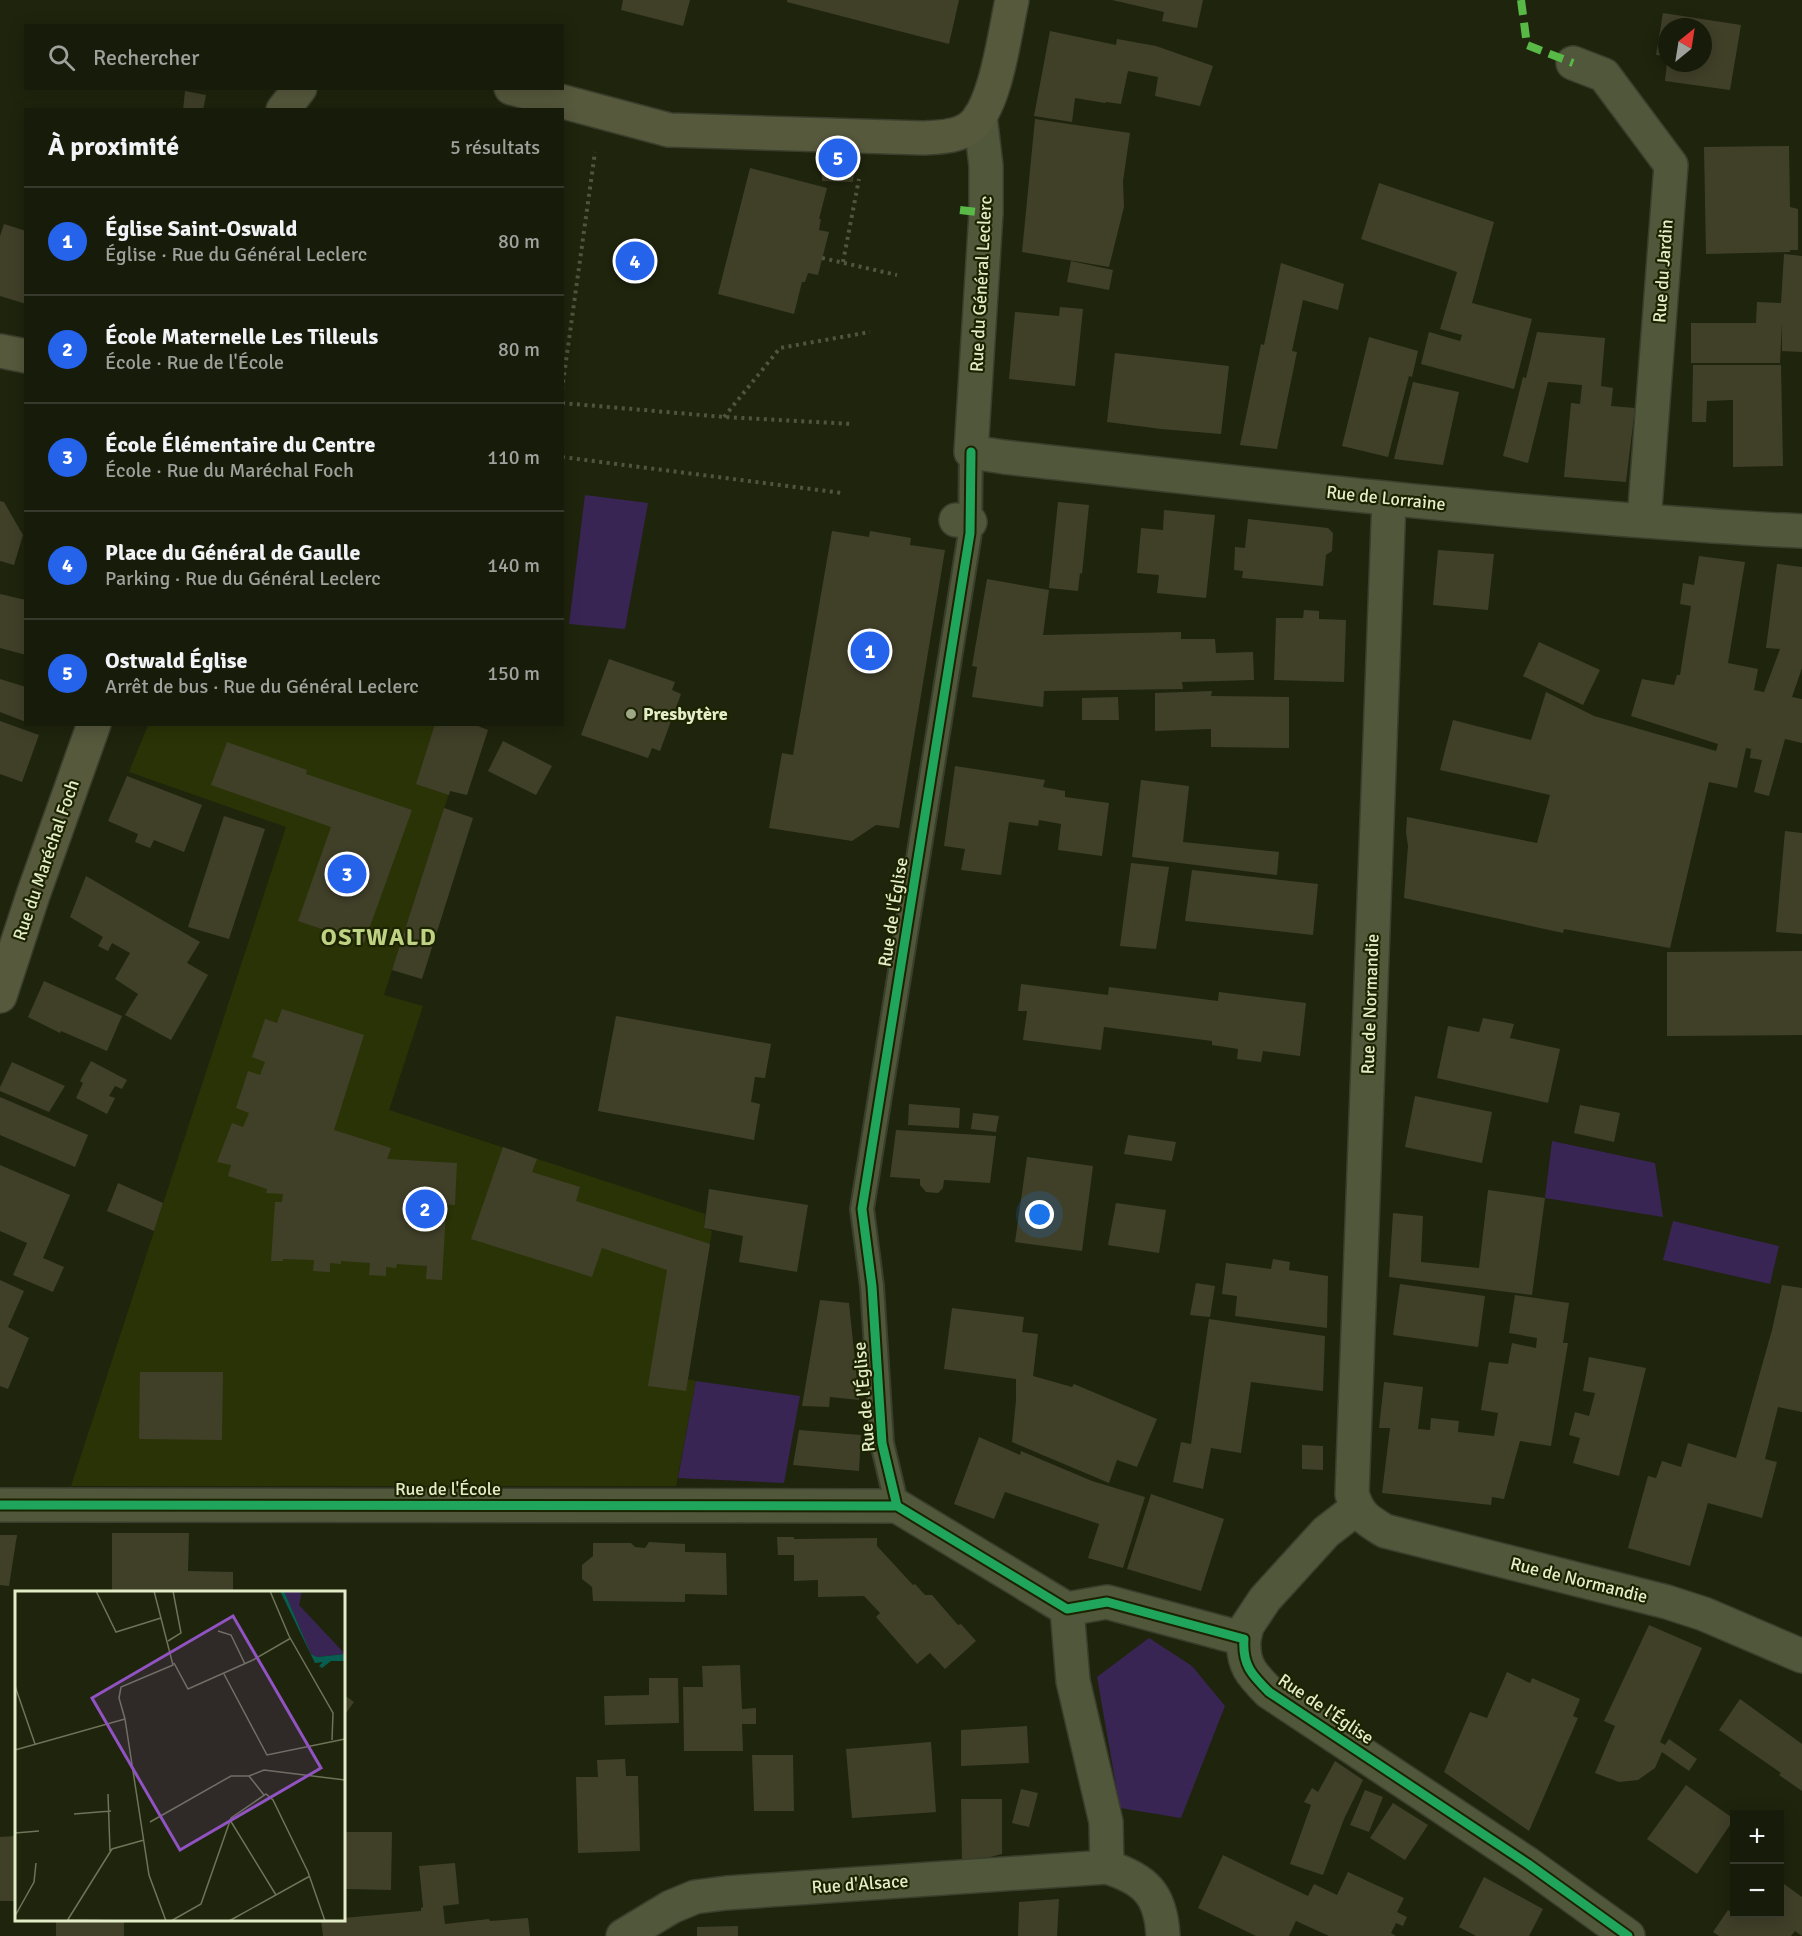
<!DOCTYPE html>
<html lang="fr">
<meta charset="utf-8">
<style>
:root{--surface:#171b0a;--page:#242818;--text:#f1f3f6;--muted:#9ea19c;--line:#36392b;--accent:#2563eb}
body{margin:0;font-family:Signika,sans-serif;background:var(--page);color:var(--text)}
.controls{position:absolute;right:18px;bottom:18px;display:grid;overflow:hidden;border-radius:0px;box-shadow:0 3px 15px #0003}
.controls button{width:54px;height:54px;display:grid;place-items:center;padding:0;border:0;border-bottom:2px solid var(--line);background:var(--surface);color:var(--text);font:30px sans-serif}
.compass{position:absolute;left:1658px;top:18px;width:54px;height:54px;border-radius:50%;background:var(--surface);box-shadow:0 3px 15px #0003;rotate:30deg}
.you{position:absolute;left:1040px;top:1215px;width:21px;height:21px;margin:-15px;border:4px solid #fff;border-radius:50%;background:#1a73e8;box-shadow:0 0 0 9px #1a73e833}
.badge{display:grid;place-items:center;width:39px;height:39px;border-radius:50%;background:var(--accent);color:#fff;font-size:20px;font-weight:700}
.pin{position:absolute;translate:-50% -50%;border:3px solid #fff;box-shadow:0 2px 6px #0006}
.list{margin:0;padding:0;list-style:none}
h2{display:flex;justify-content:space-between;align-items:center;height:78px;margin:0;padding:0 24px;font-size:26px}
h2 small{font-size:20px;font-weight:400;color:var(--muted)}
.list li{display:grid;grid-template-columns:39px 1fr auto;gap:18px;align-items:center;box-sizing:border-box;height:108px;padding:0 24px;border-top:2px solid var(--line)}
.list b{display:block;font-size:22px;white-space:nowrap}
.list p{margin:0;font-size:20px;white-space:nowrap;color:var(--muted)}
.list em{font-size:20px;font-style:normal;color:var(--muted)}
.icon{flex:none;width:33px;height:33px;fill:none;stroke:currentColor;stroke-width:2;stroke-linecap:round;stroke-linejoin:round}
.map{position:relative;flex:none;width:1802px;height:1936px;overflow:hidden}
.search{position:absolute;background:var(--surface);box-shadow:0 3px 15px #0003;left:24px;top:24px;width:540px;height:66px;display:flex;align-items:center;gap:15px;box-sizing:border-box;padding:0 21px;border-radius:0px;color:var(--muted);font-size:22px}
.panel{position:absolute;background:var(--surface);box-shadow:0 3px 15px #0003;left:24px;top:108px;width:540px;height:618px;border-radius:0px}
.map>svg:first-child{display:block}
.built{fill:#2a3306}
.green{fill:#392554}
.building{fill:#404029}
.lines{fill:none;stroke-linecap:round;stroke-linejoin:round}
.lane-casing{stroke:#3a3e2c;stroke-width:26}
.street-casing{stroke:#3a3e2c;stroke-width:36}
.secondary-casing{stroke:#3a3e2c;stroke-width:36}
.path{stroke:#51553e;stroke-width:4;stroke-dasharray:3 4.5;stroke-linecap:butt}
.lane{stroke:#51573b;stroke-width:22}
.street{stroke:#51573b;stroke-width:33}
.secondary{stroke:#57593d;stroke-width:33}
.quiet{stroke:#58b947;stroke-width:8;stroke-dasharray:15 8;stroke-linecap:butt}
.cycleway-casing{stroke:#1c2300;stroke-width:13}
.cycleway{stroke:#20a55d;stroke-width:9}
.poi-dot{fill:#9ea786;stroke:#1c2300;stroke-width:2}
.labels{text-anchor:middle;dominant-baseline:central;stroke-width:4.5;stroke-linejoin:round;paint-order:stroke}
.street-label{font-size:18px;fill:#e3edc7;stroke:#1c2300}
.poi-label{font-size:18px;font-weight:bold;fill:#e3edc7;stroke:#1c2300;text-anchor:start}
.district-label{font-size:24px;font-weight:bold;letter-spacing:1.5px;fill:#bfd284;stroke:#1c2300}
.inset-road{fill:none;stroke:#6d7457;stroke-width:1.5}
.view{fill:#9053c1;fill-opacity:0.15;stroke:#9053c1;stroke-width:3}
.inset-edge{fill:none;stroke:#e3edc7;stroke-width:3}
</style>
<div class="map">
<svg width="1802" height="1936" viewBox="0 0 1802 1936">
<rect width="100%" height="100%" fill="#1f240d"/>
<path class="built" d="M148,725H471L384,995L423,1006L389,1110L705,1214L704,1228L712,1231L688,1379L696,1381L676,1486H71L286,827L129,772Z"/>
<path class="green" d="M585,495L648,503L625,629L569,624Z
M1552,1141L1655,1163L1663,1217L1545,1198Z
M1673,1221L1779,1246L1770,1284L1663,1260Z
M696,1381L800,1396L784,1483L678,1478Z
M1149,1638L1192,1666L1225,1706L1181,1818L1120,1808L1097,1677Z"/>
<path class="building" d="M623,0H690L683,26L621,10Z
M787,0H959L949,44L787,2Z
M1112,0H1203L1197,28L1162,21L1164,12Z
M1663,13L1741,25L1730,90L1665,81L1667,63H1703V27H1667V56L1656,55Z
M1050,31L1116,45L1117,39L1156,46L1213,66L1200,106L1155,96L1158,77L1128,71L1121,104L1106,102L1105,103L1075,98L1072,122L1034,116Z
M185,91L206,95L203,110H183Z
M1035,119L1130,133L1123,181L1124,207L1109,267L1022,252Z
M1789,146L1790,207L1798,209V250H1790V252L1706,254L1704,147Z
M750,168L827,188L819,219H821L819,230L829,232L818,275L808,273L805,282H802L794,314L718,294Z
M822,169L854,170L853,182L822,181Z
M1379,183L1494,222L1472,303L1532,319L1514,389L1421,364L1429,332L1460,341L1462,335L1440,329L1457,272L1361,239Z
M4,224L26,231V304L0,296V236Z
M1784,254L1802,256V352L1782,351V323L1780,363H1691V323H1756L1757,302L1781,303Z
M1071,261L1113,270L1109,290L1067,282Z
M1281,263L1344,284L1338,310L1303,300L1292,351L1297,352L1277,449L1240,445L1261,344L1264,345Z
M1060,307L1083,309L1075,386L1009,379L1015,312L1059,316Z
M1537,332L1605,338L1601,386L1613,388L1611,406L1635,408L1626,482L1564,477L1571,403L1580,404L1582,385L1548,382L1528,463L1503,456L1523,377L1526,378Z
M1369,337L1418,351L1412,377L1409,376L1388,457L1342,446Z
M1115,353L1229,366L1221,434L1161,429L1107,422Z
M1693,365H1781L1783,466L1733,467V400L1707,401L1706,422H1692Z
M1413,382L1459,392L1443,465L1394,459Z
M0,501L4,502L23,535L14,565L0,561Z
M1058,502L1089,505L1082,574L1080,573L1078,591L1049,588Z
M1164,510L1215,515L1206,598L1157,593L1159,575L1137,573L1141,528L1163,530Z
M1248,519L1328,528L1333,533L1332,551L1326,555L1323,586L1242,578L1243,571L1234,570L1235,547L1245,548Z
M832,531L869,537L870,531L911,538L910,545L945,550L899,828L876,825L852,841L769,828L782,753L793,755Z
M1438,550L1494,554L1488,610L1433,605Z
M1699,556L1745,562L1728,663L1758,669L1754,690L1764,692L1780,649L1766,648L1777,564L1802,567V668L1792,697L1802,699V743L1785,739L1769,796L1754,792L1762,760L1750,758L1751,749L1746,748L1737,788L1709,782L1670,948L1564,929L1563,933L1404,898L1408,846L1406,832L1407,817L1537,843L1550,795L1440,770L1453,720L1531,740L1546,692L1594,716L1716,751L1718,744L1631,716L1642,679L1674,685L1677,675H1680L1691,606L1680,604L1683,583L1694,585Z
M987,579L1049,590L1043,635L1181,632V639H1215L1216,653L1253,652L1254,680L1182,682L1183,689L1044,691L1043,707L972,697L977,667L972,666Z
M0,594L26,600V655L0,648Z
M1304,610L1319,611V619L1346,620L1344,682L1274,680L1276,618H1303Z
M1539,642L1600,670L1583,705L1523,676Z
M609,659L675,682L672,690L681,694L660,751L652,748L648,758L581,735Z
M0,679L26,687V722L0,712Z
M1212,691L1211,696L1289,697V748L1211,747V729L1155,731V693Z
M1118,697L1119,720H1082V698Z
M0,721L39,735L22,782L0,774Z
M435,724H473L488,730L467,795L450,791L449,795L416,784Z
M503,741L552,766L536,795L488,771Z
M227,742L307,770L306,774L412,810L364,943L298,921L331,827L211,785Z
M955,766L1045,780L1043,787L1065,791V797L1109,803L1102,856L1058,850L1061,824L1039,820L1038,826L1009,822L1001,875L961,870L965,849L944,846Z
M127,776L202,805L184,852L154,840L150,848L135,842L138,834L108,821Z
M1141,780L1189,786L1183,842L1279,852L1277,875L1132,857Z
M444,808L473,818L422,979L392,970Z
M224,816L265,829L229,939L188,927Z
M1785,831L1802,833V934L1776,932Z
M1131,863L1169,867L1156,949L1120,946Z
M1192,870L1318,884L1313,935L1185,921Z
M86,876L200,942L187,963L208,975L171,1040L125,1015L138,994L115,979L130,953L112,943L108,951L98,946L103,937L70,917Z
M1802,951V1035L1667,1036V952Z
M44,981L122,1016L107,1051L61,1031L60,1033L28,1017Z
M1021,984L1108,995L1109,987L1218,1001L1219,992L1306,1003L1300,1056L1263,1051L1261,1062L1237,1059L1238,1049L1212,1045V1041L1104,1027L1101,1050L1023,1040L1027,1011H1018Z
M282,1009L364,1035L334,1130L391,1148L387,1159L457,1163L455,1205L439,1204L438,1211H446L442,1280L426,1279L427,1266L397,1264L396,1268L386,1267V1276L369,1275L370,1263L341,1261V1264L330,1263V1272L313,1271L314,1260L283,1259V1261H271L275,1202H282L283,1194L266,1193L267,1189L228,1176L231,1165L217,1162L232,1123L243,1127L249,1113L236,1108L248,1071L260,1075L265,1062L252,1057L265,1019L277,1023Z
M616,1016L771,1044L765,1078L755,1077L751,1102L760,1104L754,1140L598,1111Z
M1483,1018L1514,1024L1510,1038L1560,1049L1548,1103L1437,1078L1448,1026L1479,1032Z
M91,1061L127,1080L122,1089L115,1086L109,1096L115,1098L107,1114L76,1098L83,1083L80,1081Z
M12,1062L65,1086L49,1112L0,1091V1087Z
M1415,1096L1492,1112L1482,1163L1405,1147Z
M0,1097L88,1135L75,1167L0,1135Z
M909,1104L960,1108L959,1128L908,1125Z
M1580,1105L1620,1113L1614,1142L1574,1133Z
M973,1113L999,1116L996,1132L971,1129Z
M896,1130L996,1136L990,1183L944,1180L943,1188L938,1193L926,1192L920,1185V1179L890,1177Z
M1128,1135L1176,1142L1172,1161L1124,1154Z
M503,1147L537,1159L532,1172L580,1187L576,1201L710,1244L686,1391L648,1386L667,1270L602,1248L592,1277L471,1239Z
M1027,1157L1093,1166L1082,1251L1015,1242Z
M0,1165L70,1195L43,1258L64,1267L53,1292L13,1275L27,1243L0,1231Z
M118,1183L163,1203L154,1231L107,1211Z
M709,1189L808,1205L797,1272L739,1262L743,1236L704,1228Z
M1488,1190L1545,1198L1532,1295L1389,1277L1393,1213L1423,1216L1421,1262L1479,1268Z
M1116,1203L1166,1210L1159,1253L1108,1245Z
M1273,1259L1290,1262L1289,1270L1328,1276L1327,1328L1235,1316L1237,1296L1222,1294L1226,1263L1271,1269Z
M0,1280L24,1291L8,1327L29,1338L8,1389L0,1386Z
M1196,1283L1215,1286L1210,1317L1190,1315Z
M1400,1284L1485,1296L1478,1347L1393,1335Z
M1782,1285L1802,1288V1412L1778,1407L1765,1459L1777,1462L1762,1518L1708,1503L1690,1566L1628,1548L1648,1476L1656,1478L1662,1461L1681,1467L1688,1443L1736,1458L1772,1330Z
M1515,1295L1569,1303L1563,1343H1568L1551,1446L1520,1441L1504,1499L1492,1497L1491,1505L1382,1493L1390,1428H1379L1384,1382L1423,1387L1418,1429L1430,1430L1431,1418L1459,1421L1458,1432L1494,1436L1498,1413L1481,1410L1489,1362L1508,1364L1512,1343L1536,1348L1537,1338L1509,1333Z
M820,1300L849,1303L859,1400L830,1397L829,1407L802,1406Z
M952,1308L1024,1317L1022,1332L1038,1334L1033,1376L1072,1387L1074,1384L1157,1419L1137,1467L1117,1460L1109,1483L1012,1442L1016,1400V1379L944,1369Z
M1209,1319L1325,1336L1323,1391L1251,1382L1241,1453L1211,1448L1203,1489L1173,1482L1181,1442L1191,1444Z
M1589,1357L1646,1368L1619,1476L1573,1463L1580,1438L1569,1435L1575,1412L1589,1416L1595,1393L1583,1391Z
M140,1372H223L222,1440L139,1439Z
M799,1430L861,1435L859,1471L793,1465Z
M979,1437L1020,1455L1021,1451L1092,1481L1145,1497L1123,1568L1088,1558L1099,1524L1005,1492L994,1519L954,1504Z
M1302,1445L1323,1446V1470L1302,1469Z
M1151,1494L1224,1519L1201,1591L1127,1569Z
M112,1533H189L188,1571L233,1572V1592H112Z
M0,1535H17L9,1586L0,1585Z
M777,1537H794V1539L877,1538V1546L913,1585L915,1584L925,1595H932L958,1625L961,1624L976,1641L945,1669L930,1653L917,1664L876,1617L880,1613L864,1596L818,1597V1580L794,1581V1555H778Z
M649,1542L685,1544V1552L726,1553L727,1595L685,1594V1602L593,1601L592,1587L582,1579V1565L593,1556V1543H631L635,1547L645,1548Z
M1649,1625L1702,1648L1660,1742L1665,1745L1669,1739L1697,1759L1689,1771L1662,1752L1655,1768L1638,1780L1619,1782L1595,1773L1615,1726L1604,1721Z
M740,1665L742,1709L756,1708V1724H742L743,1751H684L683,1687H703L702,1666Z
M1507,1672L1530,1683L1532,1678L1580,1699L1573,1716L1578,1718L1529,1831L1444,1772L1470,1712L1487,1718Z
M649,1678H678L679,1723L605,1725L604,1696L649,1695Z
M344,1695L354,1702L344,1716Z
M1740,1699L1802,1744V1791L1779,1775L1781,1773L1719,1730Z
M1027,1726L1029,1763L961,1766V1730Z
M931,1742L936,1812L852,1818L846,1749Z
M752,1755H793L794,1811H754Z
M625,1759L626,1776H638L640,1851L578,1853L576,1777H598L597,1760Z
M1335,1761L1363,1780L1344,1819L1323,1875L1290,1864L1311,1805L1304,1802L1312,1788L1318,1792Z
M1686,1785L1734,1819L1697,1874L1647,1839Z
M1021,1789L1038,1793L1029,1827L1012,1823Z
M1365,1790L1383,1797L1369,1832L1350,1825Z
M961,1799H1002V1854L962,1864Z
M1393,1803L1428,1825L1405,1860L1370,1838Z
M344,1832H392L391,1890L345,1889Z
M16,1836V1901H0V1837Z
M1223,1855L1308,1896L1314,1884L1337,1895L1348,1872L1404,1898L1397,1912L1407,1917L1403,1926L1396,1923L1391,1933L1396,1936H1329L1296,1921L1289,1936H1256L1198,1908Z
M455,1863L459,1904L443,1906L445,1924L489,1919L490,1921L528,1918L530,1936H323L321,1920L421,1911V1908L423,1907L419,1866Z
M1484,1877L1543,1909L1529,1936H1476L1459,1927Z
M1780,1881L1802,1897V1936L1795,1931L1791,1936H1719L1713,1932L1728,1910L1739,1918L1742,1914H1779Z
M1059,1899L1057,1936H1018L1019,1902Z
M56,1920H124V1936H56Z
M738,1926V1936H697V1927Z"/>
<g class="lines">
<g class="lane-casing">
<path id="lane" d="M897,1506L882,1443L872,1286L862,1209L970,533L971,452"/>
</g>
<g class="street-casing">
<path id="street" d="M1573,63L1604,75L1671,165L1644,521
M980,116L986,166V213L971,452L1004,457C1176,476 1349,496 1522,511C1615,519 1708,527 1802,531
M1389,499L1352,1494C1359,1516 1367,1520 1385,1531L1667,1602L1704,1614L1802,1656
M956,520L970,522
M0,1505L897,1506L1067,1609L1107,1602L1244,1639C1242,1665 1252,1675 1269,1692L1528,1864L1628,1936
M1067,1609L1073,1681L1106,1822L1107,1867
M1244,1639L1247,1626L1265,1599L1326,1532L1357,1508
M623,1936L671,1907L695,1897L726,1893L1107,1867C1145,1879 1161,1894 1163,1936"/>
</g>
<g class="secondary-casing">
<path id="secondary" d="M511,88L669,130L923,138C939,137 959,137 972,126C996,105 1005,32 1012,0
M283,110L300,88
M0,351L26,356
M0,996L33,895L94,724"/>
</g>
<path class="path" d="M822,258L897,275
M843,262L859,179
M562,390L595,152
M562,403L724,417L852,424
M724,417L780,348L870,332
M562,457L842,493"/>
<use href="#lane" class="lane"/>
<use href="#street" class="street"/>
<use href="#secondary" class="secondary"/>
<path class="quiet" d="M1521,0L1527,45L1573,63
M960,210L986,213"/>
<g class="cycleway-casing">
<path id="cycleway" d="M971,452L970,533L862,1209L872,1286L882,1443L897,1506L1067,1609L1107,1602L1244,1639C1242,1665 1252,1675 1269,1692L1528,1864L1628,1936
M0,1505L897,1506"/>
</g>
<use href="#cycleway" class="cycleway"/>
</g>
<circle class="poi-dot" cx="631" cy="714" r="6"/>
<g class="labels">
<g class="street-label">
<text transform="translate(1663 271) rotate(-86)">Rue du Jardin</text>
<text transform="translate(981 284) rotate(-87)">Rue du Général Leclerc</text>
<text transform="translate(1386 498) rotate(6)">Rue de Lorraine</text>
<text transform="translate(46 860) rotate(-71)">Rue du Maréchal Foch</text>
<text transform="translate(893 912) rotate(-81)">Rue de l'Église</text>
<text transform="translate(1370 1004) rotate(-88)">Rue de Normandie</text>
<text transform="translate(864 1397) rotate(-95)">Rue de l'Église</text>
<text x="448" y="1489">Rue de l'École</text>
<text transform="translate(1579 1580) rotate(14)">Rue de Normandie</text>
<text transform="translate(1326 1709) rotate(34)">Rue de l'Église</text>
<text transform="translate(860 1884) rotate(-4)">Rue d'Alsace</text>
</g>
<g class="poi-label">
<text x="643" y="714">Presbytère</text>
</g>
<g class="district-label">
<text x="379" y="937">OSTWALD</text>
</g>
</g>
<g transform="translate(15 1591)">
<rect width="330" height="330" fill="#1f240d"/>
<path d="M269,0H287L284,14L330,63L302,66L296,63Z" fill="#392554"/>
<path d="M265,0H269L296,63L302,66L330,63V70H316L307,77L304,75L308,71L300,72Z" fill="#085e50"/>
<path class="inset-road" d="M81,0L101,41L146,27M255,0L274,45L318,122L317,149M203,40L216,44L230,73M153,50L166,42L158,0M159,72L173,98L238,69L276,47M209,83L252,164L330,148M0,95L20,153M110,128L134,284L151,330M0,159L110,128L104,107L106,96L158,74L139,0M234,185L249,204M93,203L95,260M59,223L96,220M215,229L261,304M135,231L216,185H234L249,179L330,189M0,242L24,240M0,325L19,291L21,272M53,329L115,330M52,330L97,258L129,249M156,330L186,313L216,227L251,203L258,209L293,281L310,330M214,330L295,285"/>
<path class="view" d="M218,25L306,177L165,259L77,107Z"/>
<rect width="330" height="330" class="inset-edge"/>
</g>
</svg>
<div class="controls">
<button>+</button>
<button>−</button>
</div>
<svg class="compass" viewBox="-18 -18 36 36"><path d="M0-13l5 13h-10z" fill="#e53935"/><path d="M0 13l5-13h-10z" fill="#9ea19c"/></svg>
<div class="you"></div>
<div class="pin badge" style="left:870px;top:651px">1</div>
<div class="pin badge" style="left:425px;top:1209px">2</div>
<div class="pin badge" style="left:347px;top:874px">3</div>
<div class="pin badge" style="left:635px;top:261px">4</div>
<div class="pin badge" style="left:838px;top:158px">5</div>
<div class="search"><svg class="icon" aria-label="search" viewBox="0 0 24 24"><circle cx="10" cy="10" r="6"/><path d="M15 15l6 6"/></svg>Rechercher</div>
<section class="panel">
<h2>À proximité<small>5 résultats</small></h2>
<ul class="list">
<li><span class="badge">1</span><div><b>Église Saint-Oswald</b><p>Église · Rue du Général Leclerc</p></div><em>80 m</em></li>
<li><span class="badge">2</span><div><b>École Maternelle Les Tilleuls</b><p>École · Rue de l'École</p></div><em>80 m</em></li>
<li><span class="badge">3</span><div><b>École Élémentaire du Centre</b><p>École · Rue du Maréchal Foch</p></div><em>110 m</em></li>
<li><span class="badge">4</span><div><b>Place du Général de Gaulle</b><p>Parking · Rue du Général Leclerc</p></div><em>140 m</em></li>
<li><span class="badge">5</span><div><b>Ostwald Église</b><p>Arrêt de bus · Rue du Général Leclerc</p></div><em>150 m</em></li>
</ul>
</section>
</div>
